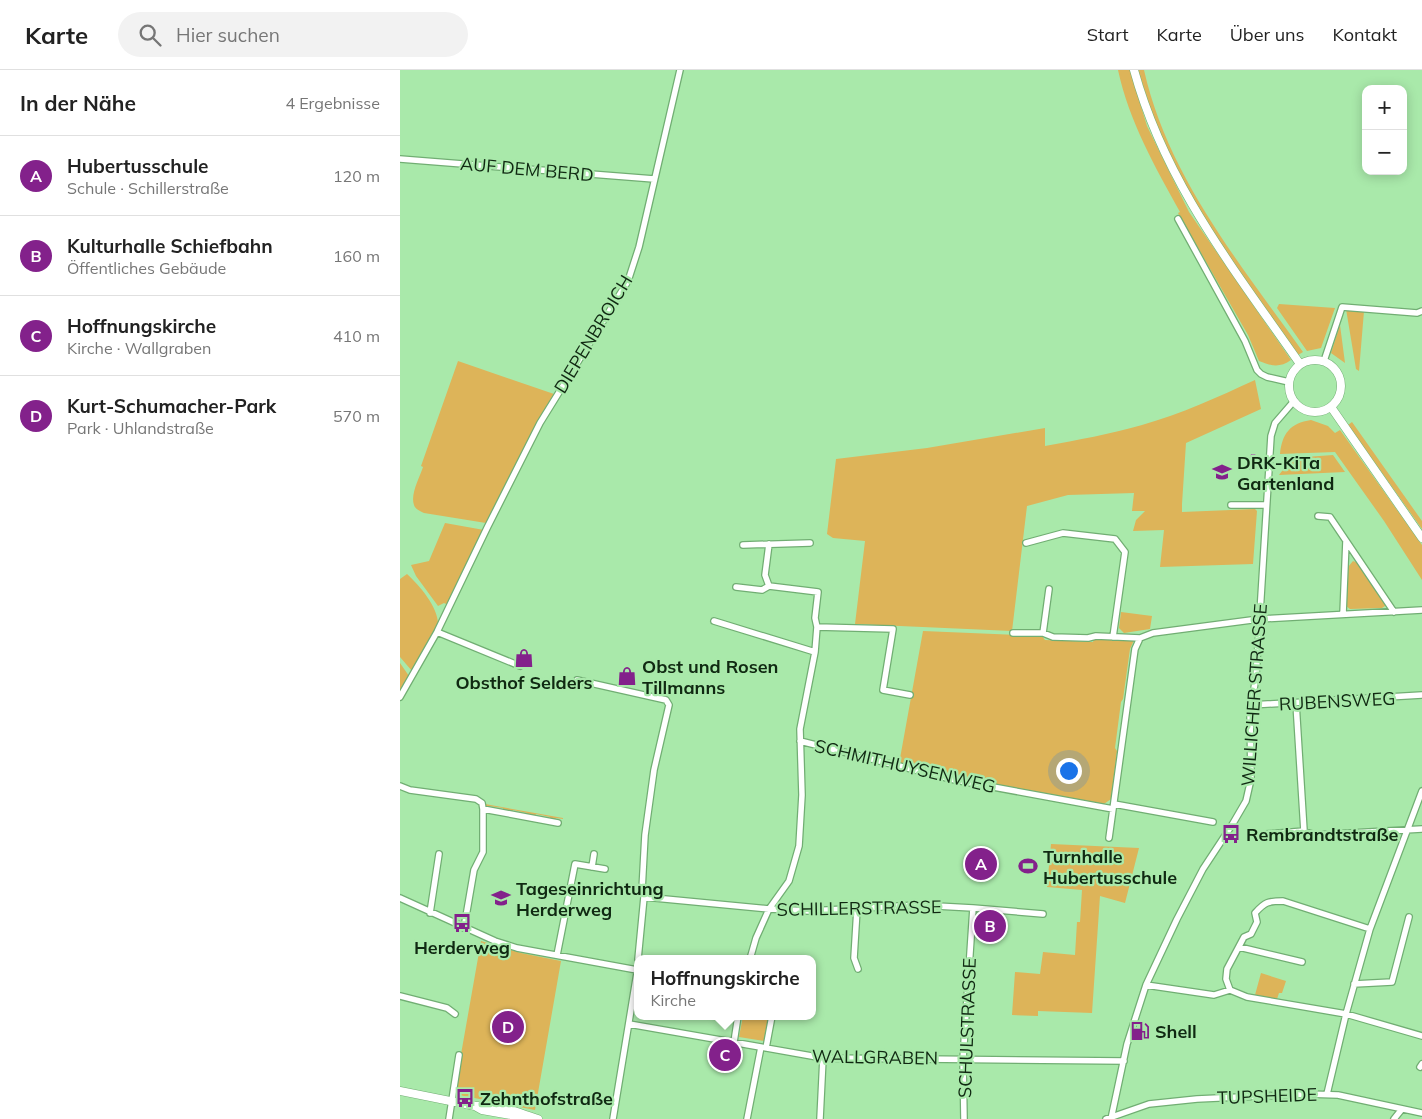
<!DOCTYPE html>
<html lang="de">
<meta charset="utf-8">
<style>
:root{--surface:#fff;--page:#f2f2f2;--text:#222;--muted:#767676;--line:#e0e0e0;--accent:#83218b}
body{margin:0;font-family:Mulish,sans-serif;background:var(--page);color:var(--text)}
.controls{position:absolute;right:15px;top:15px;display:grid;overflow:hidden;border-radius:10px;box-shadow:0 2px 12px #0003}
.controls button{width:45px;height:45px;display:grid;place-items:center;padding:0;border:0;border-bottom:1px solid var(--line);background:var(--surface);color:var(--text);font:25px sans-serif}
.you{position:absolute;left:668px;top:700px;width:18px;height:18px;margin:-12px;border:4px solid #fff;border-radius:50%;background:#1a73e8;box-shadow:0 0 0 8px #1a73e833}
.badge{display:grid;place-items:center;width:32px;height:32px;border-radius:50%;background:var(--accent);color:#fff;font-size:16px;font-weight:700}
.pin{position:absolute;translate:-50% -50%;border:2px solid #fff;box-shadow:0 1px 5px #0006}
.popup{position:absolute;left:234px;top:885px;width:182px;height:65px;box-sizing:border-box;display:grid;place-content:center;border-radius:10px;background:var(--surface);filter:drop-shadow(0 1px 4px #0005);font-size:16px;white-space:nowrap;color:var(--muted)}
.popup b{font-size:19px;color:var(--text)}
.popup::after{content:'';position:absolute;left:50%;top:100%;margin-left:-10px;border:10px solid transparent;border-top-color:var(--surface)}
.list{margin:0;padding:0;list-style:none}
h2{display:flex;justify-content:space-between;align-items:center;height:65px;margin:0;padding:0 20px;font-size:21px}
h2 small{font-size:16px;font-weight:400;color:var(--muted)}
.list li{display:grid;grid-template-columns:32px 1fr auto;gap:15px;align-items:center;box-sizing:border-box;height:80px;padding:0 20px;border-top:1px solid var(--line)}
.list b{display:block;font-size:19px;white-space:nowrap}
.list p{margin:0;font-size:16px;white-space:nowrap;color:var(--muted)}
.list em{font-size:16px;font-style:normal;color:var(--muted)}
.icon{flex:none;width:28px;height:28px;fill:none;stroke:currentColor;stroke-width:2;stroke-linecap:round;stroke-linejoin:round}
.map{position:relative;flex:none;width:1022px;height:1049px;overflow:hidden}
header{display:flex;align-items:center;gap:30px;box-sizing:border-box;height:70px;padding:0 25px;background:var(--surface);border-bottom:1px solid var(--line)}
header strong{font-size:24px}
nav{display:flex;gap:28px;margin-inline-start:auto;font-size:18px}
.search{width:350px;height:45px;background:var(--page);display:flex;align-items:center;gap:12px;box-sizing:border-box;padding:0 18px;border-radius:28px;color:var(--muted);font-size:19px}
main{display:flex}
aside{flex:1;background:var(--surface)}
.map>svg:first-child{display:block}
.green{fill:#ddb459}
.water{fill:#a96bad}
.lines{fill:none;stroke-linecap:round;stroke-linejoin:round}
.street-casing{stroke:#71ae73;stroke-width:8}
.secondary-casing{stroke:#71ae73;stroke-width:9}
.street{stroke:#fff;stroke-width:5.5}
.secondary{stroke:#fff;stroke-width:8}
.labels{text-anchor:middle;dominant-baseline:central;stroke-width:4.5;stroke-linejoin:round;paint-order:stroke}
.street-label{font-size:18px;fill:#102912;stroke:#a9e9aa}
.poi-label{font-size:18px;font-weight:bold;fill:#102912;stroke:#a9e9aa;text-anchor:start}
</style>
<header>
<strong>Karte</strong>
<div class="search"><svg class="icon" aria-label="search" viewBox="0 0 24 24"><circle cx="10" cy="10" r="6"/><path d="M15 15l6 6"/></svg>Hier suchen</div>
<nav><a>Start</a><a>Karte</a><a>Über uns</a><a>Kontakt</a></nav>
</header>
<main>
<aside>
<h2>In der Nähe<small>4 Ergebnisse</small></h2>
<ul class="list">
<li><span class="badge">A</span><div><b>Hubertusschule</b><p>Schule · Schillerstraße</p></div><em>120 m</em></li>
<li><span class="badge">B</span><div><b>Kulturhalle Schiefbahn</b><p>Öffentliches Gebäude</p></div><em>160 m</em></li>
<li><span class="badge">C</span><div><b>Hoffnungskirche</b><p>Kirche · Wallgraben</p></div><em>410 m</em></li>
<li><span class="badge">D</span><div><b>Kurt-Schumacher-Park</b><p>Park · Uhlandstraße</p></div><em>570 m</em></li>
</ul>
</aside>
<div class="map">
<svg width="1022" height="1049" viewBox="0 0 1022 1049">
<rect width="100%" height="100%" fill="#a9e9aa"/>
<path class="green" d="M718,0H730L747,56L789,142L891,290C880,298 871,296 859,291L848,265L778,143L780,142C755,97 729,51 718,0Z
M738,0H744C768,107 841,195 903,282L898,285L828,185L780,108L754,50Z
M879,234L935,238L921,278L907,281L877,238Z
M946,239L964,241L959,301L956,299Z
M940,255L945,293L931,283Z
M58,291L154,324L138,352L86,453L24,443C20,441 15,439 14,435C10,424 20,407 23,397L21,396Z
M855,310L861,339L786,373L782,434V442L855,439L857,441L853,494L760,497L764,460L733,461L736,450L745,441H732L734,423L668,425L627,436L612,561L455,554L465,471L433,468L427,464L436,389L527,378L645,358V376C678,370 710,364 742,355C781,344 818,327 855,310Z
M911,350L928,356L935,363L940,360L1022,475V510L984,451L935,382L880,384C882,364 890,353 911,350Z
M952,352L1022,451V459L948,355Z
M933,385L945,402L879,405L892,388Z
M45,453L84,460L48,535L44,533L38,536L16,506L11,495L29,491Z
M953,491L960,494L985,532V536L982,538L950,539L946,536L948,497Z
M7,504C20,516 40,539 38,557L12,601L0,587V509Z
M721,542L752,546L750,559L724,563L719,558Z
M523,561L642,566L645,570L693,572L694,568L734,570L730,579L723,629L721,632L715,678L717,681L711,729L704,734L555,708L541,704L542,698L533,696L526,700L499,694Z
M0,593L9,606L0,622Z
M85,734L163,748V749L156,748L155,750L150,749V747L136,744L135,746L127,745V743L113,740L112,742L103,741V738L89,736L88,738L86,737Z
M651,774L739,778L725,833L700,826L692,943L638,941V946L612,945L615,902L640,904L643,882L675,885L677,852H680L682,820L647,817Z
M81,871L121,883L161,891L135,1040L54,1024Z
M861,903L886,911L882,923H879L877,929L855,925Z
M343,946H369L364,971L339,967Z"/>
<path class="water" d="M851,384H855C859,388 858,397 854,401L850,400L848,397Z"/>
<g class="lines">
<g class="street-casing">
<path id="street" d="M0,89L254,109
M778,149L845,271L857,300L861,304L867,307L889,312
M924,291L942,237L1017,243L1022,241
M831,435H866
M918,446L930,447L994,542
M626,473L663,463L715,469L725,482L713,567
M369,474L365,505L369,516L418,522L415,548L417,557L415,582
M343,475L410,473
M336,517L362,520L369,516
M943,544L946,471
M314,551L415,582L400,659L402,725L399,776L389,811L369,839L356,868L350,889
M417,557L493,559L483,620L510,625
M37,562L120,596
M613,563H643L653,567L688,568L696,566L740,568
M643,563L649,519
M177,610L266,630L269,635L254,700L245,765L242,820L244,827L238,889
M0,627L37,562L87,458L140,353L228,211L239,177L280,0
M896,633L904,761L915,765L1022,759
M851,635L1022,625
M400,671L555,710L713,739
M0,716L10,720L76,729L82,733L83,739L158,753
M714,734L813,752
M866,764L904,761
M709,768L735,579L740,568L753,563L859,549L1022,540
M192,797L194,784
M244,827L369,839L409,841L518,835L573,838L643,844
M0,828L95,871L117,878L237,900
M457,839L454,888L458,899
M30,843L39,784
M64,858L74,800L83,782V739
M970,859L883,831C868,831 865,832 855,843L857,852L851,864L844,867L827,899L826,909L830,920L847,927L946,944L1022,966
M839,877L902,892
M157,885L175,794L205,799
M954,914L992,912L1009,847
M746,915L814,925L830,920
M0,926L47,938L55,944
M229,954L423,988L724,991
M334,972L338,946
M366,978L372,946
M1020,997L1022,994
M927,1024L946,944L970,859L1022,721
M49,1049L59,985
M213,1049L238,897
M347,1049L361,977
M420,1049L423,988
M564,1049L563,989L573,838
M706,1049L749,1034L797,1029L907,1024L938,1025L1022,1043
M711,1049L727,974L746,915L777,849L803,799L832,755L846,731L851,709L850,642L856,607L871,366L875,353L894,331
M994,1049L1002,1039"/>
</g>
<g class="secondary-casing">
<path id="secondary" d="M734,0C765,113 834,199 900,294
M889 316a26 26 0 1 1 52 0a26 26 0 1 1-52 0Z
M931,337L1022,468
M0,1021L75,1036C103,1033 113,1042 138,1049
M75,1036L82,1040L128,1048"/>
</g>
<use href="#street" class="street"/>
<use href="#secondary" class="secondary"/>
</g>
<defs>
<g id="school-bare" transform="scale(1.5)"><path d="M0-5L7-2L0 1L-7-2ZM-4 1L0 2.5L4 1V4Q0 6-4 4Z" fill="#83218b" stroke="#a9e9aa" stroke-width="2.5" paint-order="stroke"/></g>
<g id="shop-bare" transform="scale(1.5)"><path d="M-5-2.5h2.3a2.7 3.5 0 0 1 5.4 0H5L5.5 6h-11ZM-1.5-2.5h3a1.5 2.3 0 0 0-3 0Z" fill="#83218b" stroke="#a9e9aa" stroke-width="2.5" paint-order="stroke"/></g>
<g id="bus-bare" transform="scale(1.5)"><path d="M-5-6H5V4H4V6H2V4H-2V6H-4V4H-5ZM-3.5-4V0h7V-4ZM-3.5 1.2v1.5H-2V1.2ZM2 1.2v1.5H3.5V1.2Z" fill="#83218b" stroke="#a9e9aa" stroke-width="2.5" paint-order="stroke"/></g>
<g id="stadium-bare" transform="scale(1.5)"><path d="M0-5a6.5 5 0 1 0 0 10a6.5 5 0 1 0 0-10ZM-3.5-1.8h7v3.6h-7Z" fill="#83218b" stroke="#a9e9aa" stroke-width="2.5" paint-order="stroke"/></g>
<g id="fuel-bare" transform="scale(1.5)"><path d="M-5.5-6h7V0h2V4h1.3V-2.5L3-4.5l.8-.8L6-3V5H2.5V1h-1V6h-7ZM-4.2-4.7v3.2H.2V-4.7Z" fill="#83218b" stroke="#a9e9aa" stroke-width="2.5" paint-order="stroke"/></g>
</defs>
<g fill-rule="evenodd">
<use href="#school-bare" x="822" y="402"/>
<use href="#shop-bare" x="124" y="588"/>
<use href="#shop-bare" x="227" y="606"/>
<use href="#bus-bare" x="831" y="764"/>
<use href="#stadium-bare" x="628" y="796"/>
<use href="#school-bare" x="101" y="828"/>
<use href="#bus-bare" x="62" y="853"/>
<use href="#fuel-bare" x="740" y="961"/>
<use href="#bus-bare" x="65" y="1028"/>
</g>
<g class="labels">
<g class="street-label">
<text transform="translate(127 99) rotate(5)">AUF DEM BERD</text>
<text transform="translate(193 264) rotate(-59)">DIEPENBROICH</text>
<text transform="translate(854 625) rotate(-86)">WILLICHER STRASSE</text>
<text transform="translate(937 631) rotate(-3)">RUBENSWEG</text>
<text transform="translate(505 696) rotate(13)">SCHMITHUYSENWEG</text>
<text transform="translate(459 838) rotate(-1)">SCHILLERSTRASSE</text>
<text transform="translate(567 958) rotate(-88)">SCHULSTRASSE</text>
<text transform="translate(475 987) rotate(1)">WALLGRABEN</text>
<text transform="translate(867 1026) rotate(-2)">TUPSHEIDE</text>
</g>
<g class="poi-label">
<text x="837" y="392">DRK-KiTa<tspan x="837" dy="21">Gartenland</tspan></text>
<text x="242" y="596">Obst und Rosen<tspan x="242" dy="21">Tillmanns</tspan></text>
<text x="124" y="612" text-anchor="middle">Obsthof Selders</text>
<text x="846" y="764">Rembrandtstraße</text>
<text x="643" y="786">Turnhalle<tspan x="643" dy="21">Hubertusschule</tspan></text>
<text x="116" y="818">Tageseinrichtung<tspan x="116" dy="21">Herderweg</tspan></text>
<text x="62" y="877" text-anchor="middle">Herderweg</text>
<text x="755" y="961">Shell</text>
<text x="80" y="1028">Zehnthofstraße</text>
</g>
</g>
</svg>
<div class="controls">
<button>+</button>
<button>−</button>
</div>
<div class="you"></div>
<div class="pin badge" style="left:581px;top:794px">A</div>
<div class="pin badge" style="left:590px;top:856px">B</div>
<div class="pin badge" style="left:325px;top:985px">C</div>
<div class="popup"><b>Hoffnungskirche</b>Kirche</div>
<div class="pin badge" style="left:108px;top:957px">D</div>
</div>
</main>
